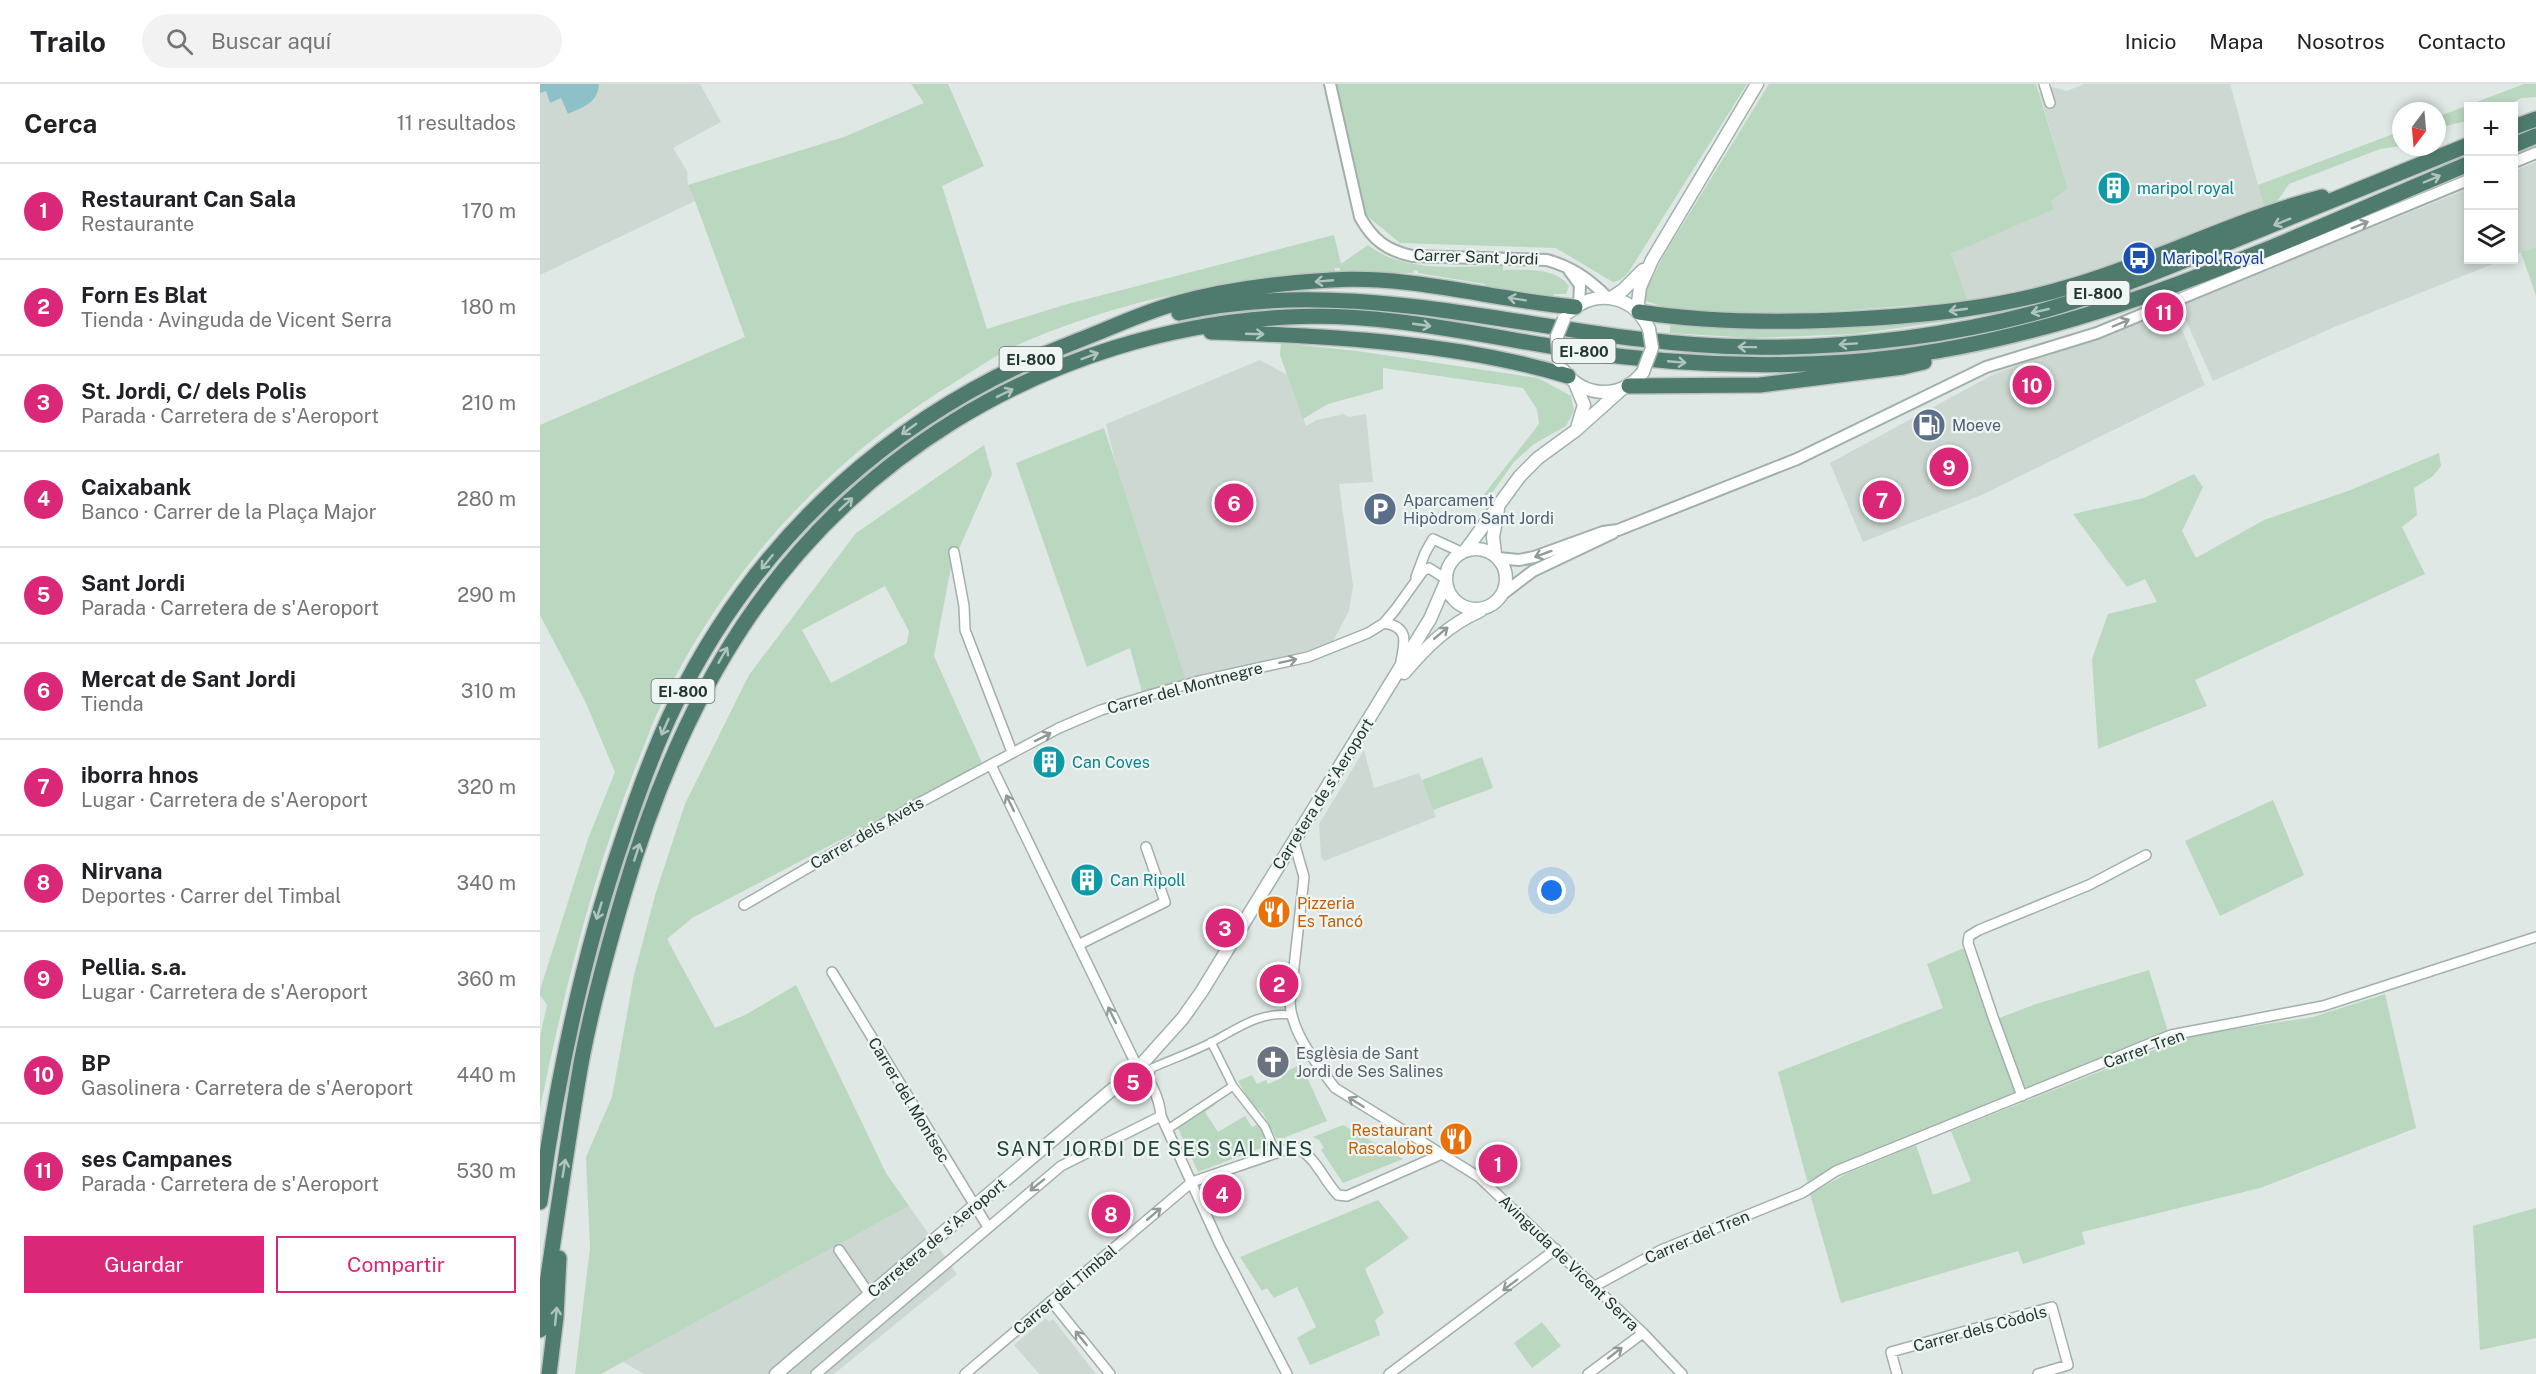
<!DOCTYPE html>
<html lang="es">
<meta charset="utf-8">
<style>
:root{--surface:#fff;--page:#f2f2f2;--text:#202124;--muted:#757577;--line:#e0e0e0;--accent:#db2777}
body{margin:0;font-family:"Public Sans",sans-serif;background:var(--page);color:var(--text)}
.controls{position:absolute;right:18px;top:18px;display:grid;overflow:hidden;border-radius:0px;box-shadow:0 3px 9px #0003}
.controls button{width:54px;height:54px;display:grid;place-items:center;padding:0;border:0;border-bottom:2px solid var(--line);background:var(--surface);color:var(--text);font:30px sans-serif}
.compass{position:absolute;left:1852px;top:18px;width:54px;height:54px;border-radius:50%;background:var(--surface);box-shadow:0 3px 9px #0003;rotate:196deg}
.you{position:absolute;left:1012px;top:807px;width:21px;height:21px;margin:-15px;border:4px solid #fff;border-radius:50%;background:#1a73e8;box-shadow:0 0 0 9px #1a73e833}
.badge{display:grid;place-items:center;width:39px;height:39px;border-radius:50%;background:var(--accent);color:#fff;font-size:20px;font-weight:700}
.pin{position:absolute;translate:-50% -50%;border:3px solid #fff;box-shadow:0 2px 6px #0006}
.list{margin:0;padding:0;list-style:none}
h2{display:flex;justify-content:space-between;align-items:center;height:78px;margin:0;padding:0 24px;font-size:26px}
h2 small{font-size:20px;font-weight:400;color:var(--muted)}
.list li{display:grid;grid-template-columns:39px 1fr auto;gap:18px;align-items:center;box-sizing:border-box;height:96px;padding:0 24px;border-top:2px solid var(--line)}
.list b{display:block;font-size:22px;white-space:nowrap}
.list p{margin:0;font-size:20px;white-space:nowrap;color:var(--muted)}
.list em{font-size:20px;font-style:normal;color:var(--muted)}
.actions{display:flex;gap:12px;padding:18px 24px}
.actions a{flex:1;padding:14px 0;border:2px solid var(--accent);border-radius:0px;text-align:center;font-size:21px;color:var(--accent)}
.actions .main{background:var(--accent);color:#fff}
.icon{flex:none;width:33px;height:33px;fill:none;stroke:currentColor;stroke-width:2;stroke-linecap:round;stroke-linejoin:round}
.map{position:relative;flex:none;width:1996px;height:1290px;overflow:hidden}
header{display:flex;align-items:center;gap:36px;box-sizing:border-box;height:84px;padding:0 30px;background:var(--surface);border-bottom:2px solid var(--line)}
header strong{font-size:28px}
nav{display:flex;gap:33px;margin-inline-start:auto;font-size:21px}
.search{width:420px;height:54px;background:var(--page);display:flex;align-items:center;gap:15px;box-sizing:border-box;padding:0 21px;border-radius:33px;color:var(--muted);font-size:22px}
main{display:flex}
aside{flex:1;background:var(--surface)}
.map>svg:first-child{display:block}
.built{fill:#ced8d2}
.green{fill:#bad7c0;fill-rule:evenodd}
.water{fill:#8dc1c7}
.lines{fill:none;stroke-linecap:round;stroke-linejoin:round}
.pedestrian-casing{stroke:#a3afaa;stroke-width:10}
.minor-casing{stroke:#a3afaa;stroke-width:12}
.tertiary-casing{stroke:#a3afaa;stroke-width:14}
.secondary-casing{stroke:#a0b2ab;stroke-width:15}
.trunk-casing{stroke:#bdc3c1;stroke-width:18}
.pedestrian{stroke:#fff;stroke-width:7}
.minor{stroke:#fff;stroke-width:9}
.tertiary{stroke:#fff;stroke-width:10}
.secondary{stroke:#fff;stroke-width:12}
.trunk{stroke:#4e7b6e;stroke-width:15}
.secondary-bridge-casing{stroke:#a0b2ab;stroke-width:15;stroke-linecap:butt}
.secondary-bridge{stroke:#fff;stroke-width:12}
.oneway{stroke:#afc4bd}
.oneway2{stroke:#909a98}
.labels{text-anchor:middle;dominant-baseline:central;stroke-width:4.5;stroke-linejoin:round;paint-order:stroke}
.shield{fill:#eff5f2;stroke:#606f6a;stroke-width:1.5}
.shield-label{font-size:15px;font-weight:bold;fill:#223630}
.culture-label{font-size:16px;fill:#0d838f;stroke:#eff5f2;text-anchor:start}
.street-label{font-size:16px;fill:#223630;stroke:#eff5f2}
.transit-label{font-size:16px;fill:#164399;stroke:#eff5f2;text-anchor:start}
.service-label{font-size:16px;fill:#4e5e75;stroke:#eff5f2;text-anchor:start}
.food-label{font-size:16px;fill:#c56008;stroke:#eff5f2;text-anchor:start}
.worship-label{font-size:16px;fill:#5b616d;stroke:#eff5f2;text-anchor:start}
.quarter-label{font-size:20px;letter-spacing:1.5px;fill:#21453a;stroke:#eff5f2}
</style>
<header>
<strong>Trailo</strong>
<div class="search"><svg class="icon" aria-label="search" viewBox="0 0 24 24"><circle cx="10" cy="10" r="6"/><path d="M15 15l6 6"/></svg>Buscar aquí</div>
<nav><a>Inicio</a><a>Mapa</a><a>Nosotros</a><a>Contacto</a></nav>
</header>
<main>
<aside>
<h2>Cerca<small>11 resultados</small></h2>
<ul class="list">
<li><span class="badge">1</span><div><b>Restaurant Can Sala</b><p>Restaurante</p></div><em>170 m</em></li>
<li><span class="badge">2</span><div><b>Forn Es Blat</b><p>Tienda · Avinguda de Vicent Serra</p></div><em>180 m</em></li>
<li><span class="badge">3</span><div><b>St. Jordi, C/ dels Polis</b><p>Parada · Carretera de s'Aeroport</p></div><em>210 m</em></li>
<li><span class="badge">4</span><div><b>Caixabank</b><p>Banco · Carrer de la Plaça Major</p></div><em>280 m</em></li>
<li><span class="badge">5</span><div><b>Sant Jordi</b><p>Parada · Carretera de s'Aeroport</p></div><em>290 m</em></li>
<li><span class="badge">6</span><div><b>Mercat de Sant Jordi</b><p>Tienda</p></div><em>310 m</em></li>
<li><span class="badge">7</span><div><b>iborra hnos</b><p>Lugar · Carretera de s'Aeroport</p></div><em>320 m</em></li>
<li><span class="badge">8</span><div><b>Nirvana</b><p>Deportes · Carrer del Timbal</p></div><em>340 m</em></li>
<li><span class="badge">9</span><div><b>Pellia. s.a.</b><p>Lugar · Carretera de s'Aeroport</p></div><em>360 m</em></li>
<li><span class="badge">10</span><div><b>BP</b><p>Gasolinera · Carretera de s'Aeroport</p></div><em>440 m</em></li>
<li><span class="badge">11</span><div><b>ses Campanes</b><p>Parada · Carretera de s'Aeroport</p></div><em>530 m</em></li>
</ul>
<div class="actions"><a class="main">Guardar</a><a>Compartir</a></div>
</aside>
<div class="map">
<svg width="1996" height="1290" viewBox="0 0 1996 1290">
<rect width="100%" height="100%" fill="#dfe8e4"/>
<path class="built" d="M0,0H160L181,38L133,64L147,87L148,101L155,117L0,191Z
M1544,0H1690L1725,126L1536,195L1428,217L1411,170L1515,125L1511,117L1528,105L1499,8L1512,3L1527,7Z
M1996,78V163L1974,171V87Z
M1928,105V176H1963L1792,244L1673,297L1639,221Z
M1633,224L1665,301L1444,410L1323,458L1290,379L1454,290Z
M720,276L749,292L766,342L777,336L803,330L809,333L826,330L833,398L799,400L813,502L809,527L791,561L646,596L578,389L566,340Z
M824,666L834,704L879,689L896,733L784,777L781,773L779,740Z
M369,1122L417,1190L294,1290H104L83,1278Z
M506,1234L509,1238L513,1235L556,1290H499L474,1261Z"/>
<path class="green" d="M371,0H408L444,82L402,102L447,245L524,221L794,151L801,180L828,161C865,190 919,182 963,182V186C985,186 1015,183 1029,202L1026,210H1014L1013,213L945,202V200L878,189V187L874,186L873,189L800,187V184H795V187C680,198 581,215 475,262C456,271 438,284 420,295C291,372 184,487 120,623C111,642 104,663 96,682C52,793 24,908 0,1024V953L7,921L0,911V906L48,755L75,688L45,617L0,531V341L205,253L155,117L148,101L304,53L384,19Z
M796,0H1207L1088,189L1080,196L1073,198L1016,164L860,159L826,131Z
M1229,0H1496L1528,105L1511,117L1515,125L1411,170L1428,217C1359,222 1289,229 1220,230C1182,230 1143,231 1106,217L1105,208L1124,171Z
M1984,0H1996V13L1981,14L1968,22H1928V37L1905,42L1897,47V33Z
M1861,47V62L1840,65L1749,100L1736,119L1725,126L1718,101Z
M1996,163V212L1981,168Z
M1505,216L1423,235L1314,250L1212,254L1130,249V240L1184,243Z
M741,259L817,267L998,294L1031,312L1034,327L1026,342L994,360L974,378L947,416L942,413L999,340L997,325L983,304L843,284V305L788,320L763,335L740,271Z
M564,344L646,596L602,608L590,564L547,583L476,379Z
M444,361L452,390L411,483L394,572L443,681L152,834L127,855L175,944L207,930L256,901L346,1089L369,1122L61,1290H35L50,1164L46,1073L72,1013L94,891L116,808L145,720L209,591L316,449ZM345,502L369,547L367,559L291,599L262,546Z
M1899,369L1901,382L1893,392L1874,404L1877,431L1862,443L1885,490L1655,596L1667,622L1558,665L1552,575L1568,530L1617,518L1605,495L1587,503L1533,430L1604,414L1654,390L1663,403L1642,447L1656,474L1724,436L1808,407Z
M942,673L953,704L893,726L882,696Z
M1733,716L1764,791L1680,832L1645,757Z
M1421,865H1427L1476,1008L1468,1013L1268,1100L1238,988L1403,924L1387,880Z
M1609,886L1628,948L1485,1006L1457,935L1496,920Z
M1845,910L1876,1044L1720,1104L1542,1148L1545,1160L1483,1180L1478,1167L1301,1219L1270,1110L1306,1090L1376,1061L1393,1111L1431,1097L1411,1047L1649,952L1773,933Z
M761,980L787,1037L743,1054H736L723,1029L713,1022L698,997L712,991L717,1000L726,996L728,1000L742,994L741,990Z
M673,1017L675,1021L665,1028L678,1048L705,1032L712,1043L718,1040L729,1061L658,1088L637,1042Z
M803,1041L863,1075L803,1099L781,1066L784,1064L779,1056L773,1053Z
M838,1116L869,1154L825,1185L844,1229L835,1236L840,1251L770,1281L757,1254L776,1243L757,1203L734,1214L727,1204L722,1207L700,1173Z
M1996,1124V1254L1940,1266L1933,1142Z
M1002,1238L1021,1262L992,1284L974,1259Z"/>
<path class="water" d="M0,0H59C58,19 43,23 28,30L21,14L10,19L6,7L0,9Z"/>
<g class="lines">
<g class="pedestrian-casing">
<path id="pedestrian" d="M671,958L693,1002L725,1043L736,1069
M608,993L612,984C632,975 653,968 672,958C698,944 721,927 751,931
M628,1045L693,1002"/>
</g>
<g class="minor-casing">
<path id="minor" d="M1504,0L1510,19
M414,468L424,522L425,546L472,668
M876,493L885,469L893,455L921,468
M844,539C869,543 865,557 861,577
M451,681L594,976C609,993 619,1010 621,1032L679,1159L747,1290
M754,758L764,793L750,919C752,950 777,980 795,1004L939,1093L1103,1249L1142,1290
M204,821L381,718L519,644L561,626L610,611L659,597L768,573L828,549L844,539L855,526L883,487L889,484L906,495
M538,861L625,818L606,763
M292,888L448,1143
M1482,1012L1453,933L1428,859L1429,852L1439,846L1549,801L1606,771
M299,1166L330,1211
M1055,1202L1121,1166L1262,1109L1296,1087L1631,951L1783,922L1996,853
M511,1217L570,1290
M276,1290L521,1082L621,1032
M425,1290L652,1098L754,1063C775,1070 783,1096 798,1111L807,1112L902,1070
M849,1290L1016,1165
M1048,1290L1103,1249
M1357,1290L1351,1268L1512,1223L1528,1281L1498,1290"/>
</g>
<g class="tertiary-casing">
<path id="tertiary" d="M790,0L820,133C833,156 846,166 872,172L1007,176C1032,183 1049,195 1067,213
M1974,78L1996,69
M1029,186L1040,201L1039,220
M958,474L979,476L994,473L1063,448L1078,446L1257,375L1446,283L1557,249L1928,96
M964,509L993,487L1073,449"/>
</g>
<g class="secondary-casing">
<path id="secondary" d="M1071,214L1083,206L1103,186
M1097,226L1100,203L1112,176L1217,0
M1029,228C1056,204 1094,211 1109,245
M1023,286C1044,314 1081,316 1103,288
M1035,299L1044,321L1037,344
M906 495a30 30 0 1 1 60 0a30 30 0 1 1-60 0Z
M925,467L980,392L998,374L1035,347L1082,305
M955,470L953,453L958,425
M864,589C887,562 908,541 940,527
M236,1290L600,982L643,934L662,907L890,535L906,498"/>
</g>
<g class="trunk-casing">
<path id="trunk" d="M1974,43L1996,35
M1974,61L1996,52
M1099,228C1171,239 1243,239 1316,235C1390,231 1464,223 1535,201C1619,176 1697,135 1782,113
M639,229C830,186 1018,261 1209,263C1309,265 1423,251 1519,222C1585,202 1648,175 1712,149C1784,120 1856,90 1928,61
M671,248C790,252 914,258 1028,292
M1089,302L1220,301L1363,283L1384,278
M0,1118C17,994 42,873 83,754C98,709 114,664 135,621C219,449 359,325 537,257C569,245 601,229 634,220C684,206 739,199 791,196C874,191 953,216 1035,223
M0,1246C14,1155 26,1064 42,974C53,918 68,863 84,809C142,612 235,448 414,337C514,275 629,239 748,233C844,228 938,251 1033,266C1124,280 1216,284 1308,278C1528,262 1728,164 1928,80
M9,1290L16,1233L19,1174"/>
</g>
<use href="#pedestrian" class="pedestrian"/>
<use href="#minor" class="minor"/>
<use href="#tertiary" class="tertiary"/>
<use href="#secondary" class="secondary"/>
<use href="#trunk" class="trunk"/>
<g class="secondary-bridge-casing">
<path id="secondary-bridge" d="M1019,277L1017,252L1024,235
M1103,288L1112,264L1109,245"/>
</g>
<use href="#secondary-bridge" class="secondary-bridge"/>
</g>
<defs><path id="oneway-shaft" d="M-6 0H5M1.5-3L5.5 0L1.5 3" fill="none" stroke-width="1.6" stroke-linecap="round" stroke-linejoin="round" transform="scale(1.5)"/></defs>
<g class="oneway">
<use href="#oneway-shaft" transform="translate(1892 95) rotate(-23)"/>
<use href="#oneway-shaft" transform="translate(1742 138) rotate(158)"/>
<use href="#oneway-shaft" transform="translate(784 197) rotate(175)"/>
<use href="#oneway-shaft" transform="translate(977 215) rotate(-171)"/>
<use href="#oneway-shaft" transform="translate(1418 226) rotate(172)"/>
<use href="#oneway-shaft" transform="translate(1500 227) rotate(167)"/>
<use href="#oneway-shaft" transform="translate(882 241) rotate(8)"/>
<use href="#oneway-shaft" transform="translate(715 250) rotate(2)"/>
<use href="#oneway-shaft" transform="translate(1308 260) rotate(176)"/>
<use href="#oneway-shaft" transform="translate(1207 263) rotate(-179)"/>
<use href="#oneway-shaft" transform="translate(550 272) rotate(-21)"/>
<use href="#oneway-shaft" transform="translate(1137 278) rotate(5)"/>
<use href="#oneway-shaft" transform="translate(465 309) rotate(-26)"/>
<use href="#oneway-shaft" transform="translate(369 345) rotate(144)"/>
<use href="#oneway-shaft" transform="translate(306 420) rotate(-43)"/>
<use href="#oneway-shaft" transform="translate(227 478) rotate(129)"/>
<use href="#oneway-shaft" transform="translate(183 571) rotate(-60)"/>
<use href="#oneway-shaft" transform="translate(125 643) rotate(114)"/>
<use href="#oneway-shaft" transform="translate(97 768) rotate(-72)"/>
<use href="#oneway-shaft" transform="translate(59 827) rotate(107)"/>
<use href="#oneway-shaft" transform="translate(24 1084) rotate(-81)"/>
<use href="#oneway-shaft" transform="translate(16 1232) rotate(-84)"/>
</g>
<g class="oneway2">
<use href="#oneway-shaft" transform="translate(1820 141) rotate(-22)"/>
<use href="#oneway-shaft" transform="translate(1581 239) rotate(-23)"/>
<use href="#oneway-shaft" transform="translate(1003 470) rotate(160)"/>
<use href="#oneway-shaft" transform="translate(901 549) rotate(-40)"/>
<use href="#oneway-shaft" transform="translate(748 577) rotate(-12)"/>
<use href="#oneway-shaft" transform="translate(503 653) rotate(-27)"/>
<use href="#oneway-shaft" transform="translate(470 719) rotate(-116)"/>
<use href="#oneway-shaft" transform="translate(572 931) rotate(-116)"/>
<use href="#oneway-shaft" transform="translate(816 1018) rotate(-148)"/>
<use href="#oneway-shaft" transform="translate(497 1101) rotate(141)"/>
<use href="#oneway-shaft" transform="translate(614 1130) rotate(-40)"/>
<use href="#oneway-shaft" transform="translate(970 1201) rotate(143)"/>
<use href="#oneway-shaft" transform="translate(541 1254) rotate(-129)"/>
<use href="#oneway-shaft" transform="translate(1075 1269) rotate(-38)"/>
</g>
<defs>
<g id="building-disc" transform="scale(1.725)"><circle r="9.5" fill="#0f9aa8" stroke="#eff5f2"/><path d="M-4-6H4V6H1V3H-1V6H-4ZM-2.5-4.3h1.7v1.8h-1.7ZM.8-4.3h1.7v1.8H.8ZM-2.5-1h1.7V.8h-1.7ZM.8-1h1.7V.8H.8Z" fill="#fff"/></g>
<g id="bus-disc" transform="scale(1.725)"><circle r="9.5" fill="#1a4fb4" stroke="#eff5f2"/><path d="M-5-6H5V4H4V6H2V4H-2V6H-4V4H-5ZM-3.5-4V0h7V-4ZM-3.5 1.2v1.5H-2V1.2ZM2 1.2v1.5H3.5V1.2Z" fill="#fff"/></g>
<g id="fuel-disc" transform="scale(1.725)"><circle r="9.5" fill="#5c6f8a" stroke="#eff5f2"/><path d="M-5.5-6h7V0h2V4h1.3V-2.5L3-4.5l.8-.8L6-3V5H2.5V1h-1V6h-7ZM-4.2-4.7v3.2H.2V-4.7Z" fill="#fff"/></g>
<g id="parking-disc" transform="scale(1.725)"><circle r="9.5" fill="#5c6f8a" stroke="#eff5f2"/><path d="M-3.5-5.5H1a3.5 3.5 0 0 1 0 7H-1V5.5H-3.5ZM-1-3.4V-.6H.8a1.4 1.4 0 0 0 0-2.8Z" fill="#fff"/></g>
<g id="restaurant-disc" transform="scale(1.725)"><circle r="9.5" fill="#e8710a" stroke="#eff5f2"/><path d="M-5-6h1v4h1v-4h1v4h1v-4h1v5L-1.5 .5V6h-2V.5L-5-1ZM5-6V6H3V1.5H1.5Q1.5-4 5-6Z" fill="#fff"/></g>
<g id="church-disc" transform="scale(1.725)"><circle r="9.5" fill="#6b7280" stroke="#eff5f2"/><path d="M-1.2-6h2.4v3.5h3.3v2.4h-3.3V6h-2.4V-.1h-3.3v-2.4h3.3Z" fill="#fff"/></g>
</defs>
<g fill-rule="evenodd">
<use href="#building-disc" x="1574" y="104"/>
<use href="#bus-disc" x="1599" y="174"/>
<use href="#fuel-disc" x="1389" y="341"/>
<use href="#parking-disc" x="840" y="425"/>
<use href="#building-disc" x="509" y="678"/>
<use href="#building-disc" x="547" y="796"/>
<use href="#restaurant-disc" x="734" y="828"/>
<use href="#church-disc" x="733" y="978"/>
<use href="#restaurant-disc" x="916" y="1055"/>
</g>
<g class="labels">
<g class="shield">
<rect x="1526.5" y="197" width="63" height="24" rx="4.5"/>
<rect x="1012.5" y="255" width="63" height="24" rx="4.5"/>
<rect x="459.5" y="263" width="63" height="24" rx="4.5"/>
<rect x="111.5" y="595" width="63" height="24" rx="4.5"/>
</g>
<g class="shield-label">
<text x="1558" y="209">EI-800</text>
<text x="1044" y="267">EI-800</text>
<text x="491" y="275">EI-800</text>
<text x="143" y="607">EI-800</text>
</g>
<g class="culture-label">
<text x="1597" y="104">maripol royal</text>
<text x="532" y="678">Can Coves</text>
<text x="570" y="796">Can Ripoll</text>
</g>
<g class="street-label">
<text transform="translate(936 173) rotate(2)">Carrer Sant Jordi</text>
<text transform="translate(645 604) rotate(-15)">Carrer del Montnegre</text>
<text transform="translate(783 710) rotate(-58)">Carretera de s'Aeroport</text>
<text transform="translate(327 749) rotate(-30)">Carrer dels Avets</text>
<text transform="translate(1604 965) rotate(-20)">Carrer Tren</text>
<text transform="translate(369 1016) rotate(59)">Carrer del Montsec</text>
<text transform="translate(1157 1153) rotate(-23)">Carrer del Tren</text>
<text transform="translate(397 1154) rotate(-40)">Carretera de s'Aeroport</text>
<text transform="translate(1029 1179) rotate(44)">Avinguda de Vicent Serra</text>
<text transform="translate(525 1206) rotate(-40)">Carrer del Timbal</text>
<text transform="translate(1440 1245) rotate(-15)">Carrer dels Còdols</text>
</g>
<g class="transit-label">
<text x="1622" y="174">Maripol Royal</text>
</g>
<g class="service-label">
<text x="1412" y="341">Moeve</text>
<text x="863" y="416">Aparcament<tspan x="863" dy="18">Hipòdrom Sant Jordi</tspan></text>
</g>
<g class="food-label">
<text x="757" y="819">Pizzeria<tspan x="757" dy="18">Es Tancó</tspan></text>
<text x="893" y="1046" text-anchor="end">Restaurant<tspan x="893" dy="18">Rascalobos</tspan></text>
</g>
<g class="worship-label">
<text x="756" y="969">Esglèsia de Sant<tspan x="756" dy="18">Jordi de Ses Salines</tspan></text>
</g>
<g class="quarter-label">
<text x="615" y="1065">SANT JORDI DE SES SALINES</text>
</g>
</g>
</svg>
<div class="controls">
<button>+</button>
<button>−</button>
<button><svg class="icon" aria-label="layers" viewBox="0 0 24 24"><path d="M12 4l9 5-9 5-9-5zM3 14l9 5 9-5"/></svg></button>
</div>
<svg class="compass" viewBox="-18 -18 36 36"><path d="M0-13l5 13h-10z" fill="#e53935"/><path d="M0 13l5-13h-10z" fill="#757577"/></svg>
<div class="you"></div>
<div class="pin badge" style="left:958px;top:1080px">1</div>
<div class="pin badge" style="left:739px;top:900px">2</div>
<div class="pin badge" style="left:685px;top:844px">3</div>
<div class="pin badge" style="left:682px;top:1110px">4</div>
<div class="pin badge" style="left:593px;top:998px">5</div>
<div class="pin badge" style="left:694px;top:419px">6</div>
<div class="pin badge" style="left:1342px;top:416px">7</div>
<div class="pin badge" style="left:571px;top:1130px">8</div>
<div class="pin badge" style="left:1409px;top:383px">9</div>
<div class="pin badge" style="left:1492px;top:301px">10</div>
<div class="pin badge" style="left:1624px;top:228px">11</div>
</div>
</main>
